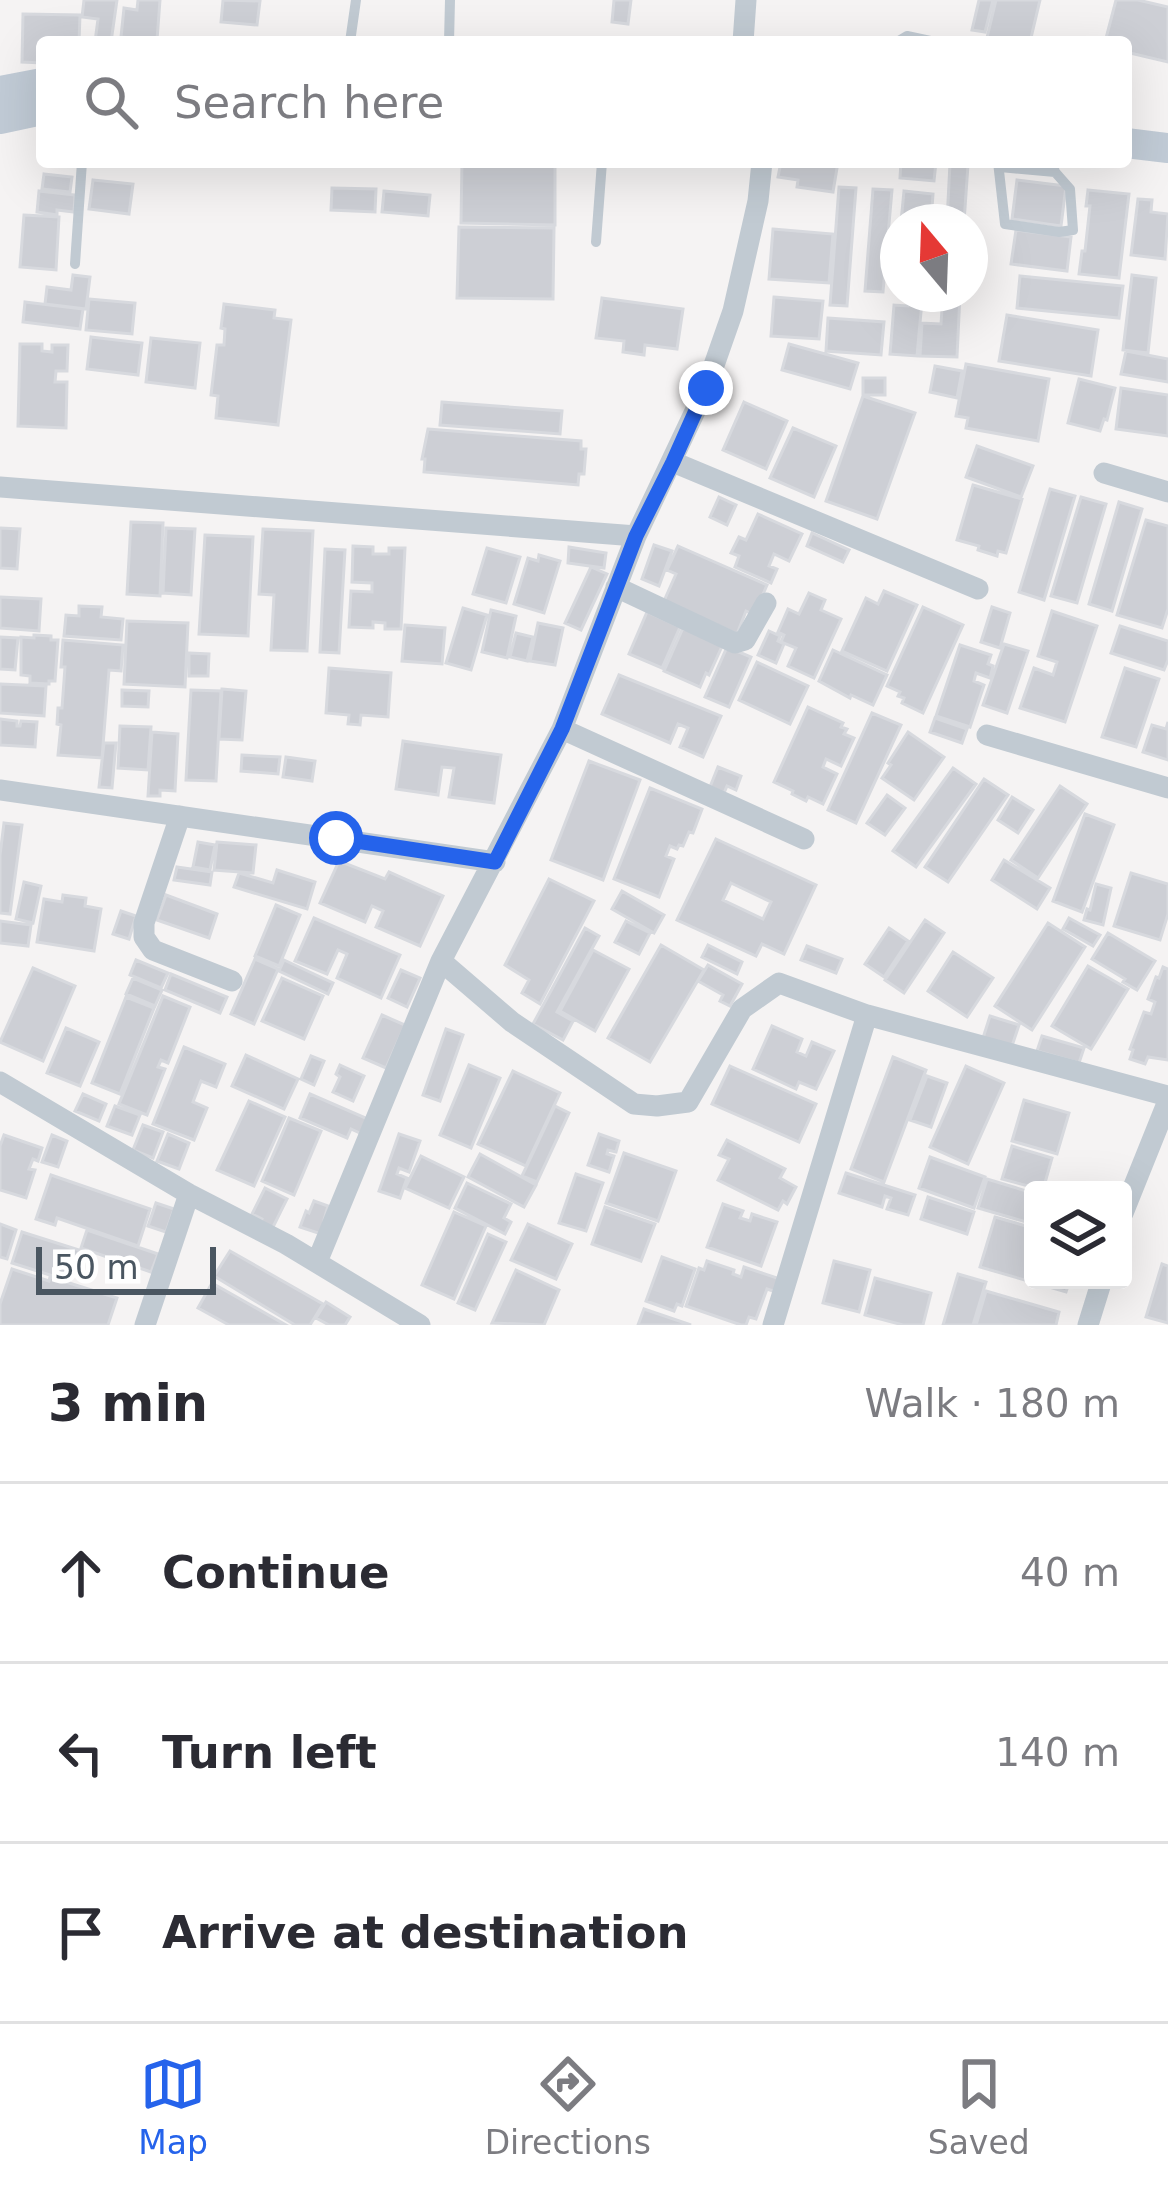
<!DOCTYPE html>
<meta charset="utf-8">
<style>
:root{--surface:#fff;--page:#f2f2f3;--text:#2b2b33;--muted:#7c7c81;--line:#e1e1e2;--accent:#2563eb}
body{margin:0;font-family:"DejaVu Sans",sans-serif;background:var(--page);color:var(--text)}
.controls{position:absolute;right:36px;bottom:36px;display:grid;overflow:hidden;border-radius:12px;box-shadow:0 12px 48px #0002}
.controls button{width:108px;height:108px;display:grid;place-items:center;padding:0;border:0;border-bottom:3px solid var(--line);background:var(--surface);color:var(--text);font:60px sans-serif}
.compass{position:absolute;left:880px;top:204px;width:108px;height:108px;border-radius:50%;background:var(--surface);box-shadow:0 12px 48px #0002;rotate:341deg}
.scale{position:absolute;left:36px;bottom:30px;width:180px;box-sizing:border-box;padding-left:12px;border:6px solid #4a5661;border-top:0;font-size:33px;line-height:42px;white-space:nowrap;color:#4a5661;-webkit-text-stroke:9px #fff;paint-order:stroke}
.stop{position:absolute;width:36px;height:36px;margin:-27px;border:9px solid #2563eb;border-radius:50%;background:#fff}
.stop.end{background:#2563eb;border-color:#fff;box-shadow:0 3px 12px #0008}
.list{margin:0;padding:0;list-style:none}
h2{display:flex;justify-content:space-between;align-items:center;height:156px;margin:0;padding:0 48px;font-size:51px}
h2 small{font-size:39px;font-weight:400;color:var(--muted)}
.list li{display:grid;grid-template-columns:78px 1fr auto;gap:36px;align-items:center;box-sizing:border-box;height:180px;padding:0 48px;border-top:3px solid var(--line)}
.list b{display:block;font-size:45px;white-space:nowrap}
.list em{font-size:39px;font-style:normal;color:var(--muted)}
.icon{flex:none;width:66px;height:66px;fill:none;stroke:currentColor;stroke-width:2;stroke-linecap:round;stroke-linejoin:round}
.map{position:relative;flex:none;width:1168px;height:1325px;overflow:hidden}
.search{position:absolute;background:var(--surface);box-shadow:0 12px 48px #0002;left:36px;right:36px;top:36px;height:132px;display:flex;align-items:center;gap:30px;box-sizing:border-box;padding:0 42px;border-radius:12px;color:var(--muted);font-size:45px}
.sheet{height:696px;background:var(--surface)}
nav{display:flex;justify-content:space-around;align-items:center;box-sizing:border-box;height:168px;border-top:3px solid var(--line);background:var(--surface);font-size:33px;color:var(--muted)}
nav a{display:grid;justify-items:center;gap:6px}
nav .on{color:var(--accent)}
.map>svg:first-child{display:block}
.building{fill:#cdcfd5;stroke:#d7d9de;stroke-width:3;fill-rule:evenodd}
.lines{fill:none;stroke-linecap:round;stroke-linejoin:round}
.lane{stroke:#c1cad2;stroke-width:10}
.street{stroke:#c1cad2;stroke-width:21}
.secondary{stroke:#c1cbd6;stroke-width:30}
.route{stroke:#2563eb;stroke-width:15}
</style>
<div class="map">
<svg width="1168" height="1325" viewBox="0 0 1168 1325">
<rect width="100%" height="100%" fill="#f5f3f3"/>
<path class="building" d="M84,0H117L111,42H95L98,19L82,17Z
M138,0H160L157,40L121,37L124,8L137,10Z
M223,0L260,1L257,25L221,22Z
M614,0H631L628,24L612,22Z
M979,0H993L985,32L972,30Z
M996,0H1040L1030,42H986Z
M1116,0H1138L1168,7V62L1126,52V42H1105Z
M23,14L80,15L79,42H42V63L22,62Z
M462,162H555V225L461,223Z
M781,162H838L833,192L797,187L798,180L778,177Z
M901,162H936L934,181L900,178Z
M950,163L968,165L964,222H947Z
M44,174L72,177L70,192L42,189Z
M93,180L133,184L129,214L89,209Z
M1017,180L1066,186L1061,226L1012,219Z
M839,187L856,188L847,306L830,305Z
M332,188L376,189L375,212L331,210Z
M873,189L892,190L883,292L865,291Z
M1088,190L1129,194L1119,278L1079,274L1082,251H1085L1090,206H1086Z
M39,191L75,195L74,212L57,210V215L37,212Z
M384,191L430,195L428,216L382,212Z
M904,191L933,194L931,222H901Z
M1138,199L1152,200L1151,212L1168,214L1165,259L1131,255Z
M24,215L59,217L56,270L20,267Z
M459,227L554,228L553,299L457,298Z
M773,229L833,234L829,283L769,279Z
M1016,230L1071,237L1067,271L1011,264Z
M73,275L90,277L86,309L45,304L47,287L71,290Z
M1132,275L1156,278L1148,353L1123,350Z
M1020,276L1123,286L1119,318L1017,308Z
M943,294H960L957,357L920,356L922,323L941,324Z
M774,297L823,301L819,339L771,336Z
M602,298L683,309L677,349L645,345L644,355L623,352L624,341L596,338Z
M89,299L135,303L132,334L86,330Z
M909,300L922,301L917,356L890,354L894,305L908,306Z
M25,302L83,309L80,329L23,322Z
M224,304L275,310L274,318L291,320L278,425L216,418L218,396L211,395L217,345H224L225,329L221,328Z
M1007,315L1098,330L1091,376L999,361Z
M828,318L884,322L881,355L826,351Z
M91,337L142,343L138,375L87,369Z
M151,338L200,343L195,388L146,382Z
M20,344H42V351L52,352V345H68L67,371H56L55,382H67L66,428L18,426Z
M789,344L858,363L850,389L782,370Z
M1126,351L1168,359V382L1121,374Z
M966,364L1049,379L1038,441L966,428L968,418L956,416Z
M935,366L962,371L957,398L930,392Z
M863,378H885V395H863Z
M1079,379L1115,388L1107,420L1104,419L1100,431L1068,423Z
M1121,388L1168,395V436L1116,429Z
M863,396L915,413L877,519L826,501Z
M442,402L562,411L560,434L440,425Z
M744,402L787,421L766,469L723,450Z
M793,428L836,446L814,497L770,478Z
M428,429L581,441V449H586L584,474H579L578,485L424,472L425,459H422Z
M977,446L1033,466L1021,497L966,477Z
M973,485L1022,499L1006,553L998,551L997,556L978,550L979,546L957,540Z
M1050,489L1075,496L1044,600L1019,592Z
M719,497L736,505L727,525L710,517Z
M1081,497L1106,504L1077,603L1051,596Z
M1119,502L1142,509L1112,611L1089,604Z
M758,514L802,534L789,561L774,554L769,566L777,569L771,583L735,567L739,556L731,553L739,537L746,540Z
M1146,520L1168,526V609L1162,628L1117,615Z
M131,522L163,523L160,596L127,594Z
M0,528L20,529L17,569L0,568Z
M166,528L195,529L191,595L163,593Z
M263,529L313,531L307,651L271,650L274,595L259,594Z
M812,533L849,550L843,562L807,546Z
M205,535L253,537L248,636L199,634Z
M654,545L672,551L659,586L642,579Z
M353,546L373,547V554H389V548H405L401,629H385V623L373,622V628L349,627L351,591L372,592V583L352,582Z
M678,546L767,585L754,615L746,611L737,634L664,601L676,574L667,570Z
M569,547L606,553L604,568L568,563Z
M487,548L520,557L506,603L473,594Z
M325,549L345,550L339,653L320,652Z
M539,555L560,561L544,613L514,604L528,558L538,561Z
M591,567L607,574L581,630L565,623Z
M884,591L917,605L887,671L842,651L866,598L878,604Z
M809,593L825,600L821,610L841,619L814,678L788,666L796,648L781,642L784,635L778,632L788,609L799,614Z
M0,597L41,599L39,631L0,628Z
M79,606L102,607L101,617L123,619L121,640L64,636L66,615L79,616Z
M923,607L963,625L923,713L902,703L904,698L898,696L900,692L887,686Z
M992,607L1010,613L1000,648L981,642Z
M463,608L487,615L471,670L446,663Z
M491,610L516,616L507,658L482,652Z
M1052,611L1097,626L1065,722L1020,708L1034,668L1053,675L1057,662L1038,656Z
M647,612L680,627L662,668L629,654Z
M127,621L188,623L185,687L124,684Z
M538,623L563,628L555,665L530,661Z
M405,625L445,628L442,664L402,661Z
M1120,626L1168,641V660L1164,670L1111,653Z
M683,628L723,644L709,675L706,673L700,687L664,671Z
M769,631L780,636L778,641L784,644L776,663L758,655Z
M516,633L533,637L527,661L510,657Z
M34,635L51,636V640H58L55,681H49V684L30,683V676L21,675V637L34,638Z
M0,637L18,638L15,670L0,669Z
M63,640L123,645L121,671L109,670L102,758L58,755L61,725L57,724L58,708H62L65,667H61Z
M1004,644L1028,651L1007,713L983,705Z
M960,645L991,655L988,664L993,666L990,678L976,673L974,681L984,685L970,727L936,716Z
M727,647L751,657L729,707L705,697Z
M833,650L887,675L873,705L851,695L850,698L819,681Z
M189,653L209,654L208,676H189Z
M757,662L808,686L790,724L739,700Z
M329,668L391,673L388,717L361,715L360,725L348,724L349,715L326,713Z
M1125,668L1159,679L1136,747L1102,737Z
M619,675L721,716L703,757L680,747L688,728L678,724L670,743L602,714Z
M0,684L46,686L44,716L0,713Z
M222,689L246,691L242,740L219,739Z
M122,690L149,691L148,707L122,706Z
M191,690L221,691L216,781L186,780Z
M808,707L843,723L841,727L847,729L844,734L854,738L841,766L826,759L823,767L837,774L823,804L808,797L806,801L792,794L793,791L774,782Z
M872,713L901,725L856,823L828,810Z
M935,718L967,729L962,743L930,732Z
M0,719L17,721V726H20L21,721L37,722L35,747L0,745Z
M1168,722V760L1143,752L1152,725L1166,729Z
M120,726L151,727L148,770L118,768Z
M152,732L178,734L175,791L160,790V796H148Z
M908,732L944,757L914,800L882,778L891,765L888,763Z
M403,741L501,755L494,803L449,797L454,768L442,767L438,795L396,789Z
M104,743H116L112,788L99,787Z
M242,755L280,757L278,774L241,771Z
M286,757L315,761L312,781L283,777Z
M589,761L640,780L603,880L551,860Z
M718,767L741,776L736,790L727,786L724,793L710,787Z
M953,768L976,784L916,867L893,851Z
M984,779L1008,795L948,882L925,867Z
M1060,786L1087,804L1038,878L1011,860Z
M650,788L702,809L693,833L689,832L683,846L679,845L677,849L670,846L666,856L674,859L659,897L614,879Z
M887,795L905,808L885,835L867,823Z
M1012,797L1033,810L1018,833L998,820Z
M1085,814L1114,825L1082,912L1053,901Z
M4,823L22,825L10,914L0,913V855Z
M716,839L816,885L784,954L762,944L756,956L677,920ZM731,883L771,902L763,919L723,900Z
M198,842L215,845L210,870L193,867Z
M217,842L256,845L253,873L214,870Z
M1004,860L1050,888L1037,909L992,880Z
M339,861L385,879L389,872L443,896L420,946L376,927L383,911L372,906L365,922L320,903Z
M177,867L212,872L210,885L174,880Z
M277,870L315,882L307,909L234,887L239,873L273,883Z
M1131,873L1168,884V914L1160,940L1114,926Z
M549,879L594,901L540,1004L522,993L529,980L505,965Z
M24,882L41,886L33,923L16,919Z
M1096,884L1111,888L1103,925L1084,920L1087,909L1090,910Z
M622,891L664,915L654,933L612,909Z
M63,895L86,898L85,906L101,909L94,951L37,942L44,899L62,902Z
M166,895L217,914L209,938L157,920Z
M276,905L300,915L279,966L255,956Z
M121,911L136,916L129,939L113,934Z
M314,918L400,955L381,998L337,978L347,954L338,950L327,974L295,961Z
M1069,918L1100,935L1093,946L1063,929Z
M925,920L944,933L904,993L885,980Z
M0,921L31,925L28,946L0,943Z
M626,921L650,933L639,954L615,942Z
M1048,923L1085,947L1032,1030L995,1006Z
M585,928L599,936L557,1012L573,1021L563,1040L533,1024Z
M889,928L908,941L884,977L865,964Z
M1108,933L1155,961L1137,990L1123,982L1125,979L1092,959Z
M661,945L704,970L650,1062L608,1038Z
M708,945L742,962L737,974L702,957Z
M807,946L842,959L836,973L801,960Z
M593,950L629,969L595,1031L560,1011Z
M953,952L993,978L967,1017L928,991Z
M255,959L278,969L254,1024L231,1014Z
M136,960L168,973L161,988L130,975Z
M284,960L333,983L328,994L279,971Z
M708,965L742,984L730,1006L720,1001L723,995L698,981Z
M1088,966L1128,989L1091,1049L1052,1026Z
M1163,967L1168,969V1060L1148,1057L1145,1064L1130,1059L1133,1050L1130,1049L1144,1012L1151,1014L1155,1002L1148,999L1156,977L1159,978Z
M33,968L75,986L43,1061L0,1042Z
M401,970L420,978L407,1007L388,998Z
M171,974L227,997L220,1013L165,990Z
M133,978L162,990L155,1006L126,994Z
M282,978L323,996L304,1039L262,1021Z
M163,996L190,1007L168,1063L161,1060L158,1067L165,1069L147,1115L119,1104Z
M126,997L154,1008L120,1094L92,1083Z
M382,1015L405,1025L386,1068L363,1058Z
M990,1016L1019,1025L1012,1046L983,1038Z
M772,1026L802,1039L797,1052L806,1056L812,1042L834,1051L816,1089L799,1082L796,1089L753,1069Z
M66,1028L99,1042L80,1086L47,1073Z
M446,1029L463,1035L440,1101L423,1095Z
M1042,1036L1084,1048L1079,1063L1037,1051Z
M184,1047L225,1064L216,1087L201,1081L193,1102L207,1108L194,1140L153,1124Z
M246,1055L298,1079L284,1109L232,1086Z
M311,1056L324,1061L314,1085L301,1079Z
M893,1057L926,1070L884,1182L851,1169Z
M340,1065L364,1076L353,1101L333,1092L340,1077L336,1074Z
M469,1065L500,1078L471,1148L440,1135Z
M730,1066L816,1104L799,1142L712,1104Z
M966,1066L1004,1083L968,1164L930,1147Z
M513,1071L560,1093L526,1166L478,1144Z
M927,1076L947,1083L931,1127L910,1120Z
M83,1094L106,1104L99,1121L75,1111Z
M310,1094L368,1119L362,1134L351,1129L347,1138L300,1118Z
M1024,1100L1069,1113L1057,1154L1012,1141Z
M249,1101L285,1117L254,1186L217,1170Z
M115,1106L140,1115L132,1135L107,1126Z
M555,1106L569,1113L537,1182L522,1176Z
M289,1118L321,1131L294,1195L262,1181Z
M143,1125L163,1132L153,1158L133,1150Z
M168,1134L189,1143L179,1169L157,1161Z
M399,1134L420,1141L409,1172L399,1168L397,1174L407,1178L400,1198L379,1191Z
M599,1134L619,1141L616,1152L608,1150L607,1154L614,1156L609,1172L588,1165Z
M4,1135L42,1148L38,1161L33,1159L29,1169L35,1170L26,1198L0,1190V1146Z
M52,1135L67,1141L58,1167L42,1162Z
M727,1140L785,1169L780,1178L796,1187L787,1204L783,1201L778,1210L718,1180L729,1159L719,1155Z
M1012,1146L1052,1158L1043,1190L1002,1179Z
M624,1153L676,1171L658,1221L606,1203Z
M480,1154L536,1185L524,1207L468,1177Z
M421,1156L464,1177L449,1208L405,1188Z
M930,1157L985,1177L974,1208L919,1188Z
M846,1173L915,1195L908,1215L887,1209L891,1198L885,1196L882,1207L839,1193Z
M576,1174L603,1183L586,1231L559,1223Z
M51,1175L150,1209L138,1246L57,1218L55,1225L36,1219Z
M987,1179L1033,1193V1224L978,1208Z
M467,1183L511,1204L504,1218L511,1222L505,1234L455,1208Z
M265,1188L287,1199L272,1229L260,1224L262,1219L252,1214Z
M928,1197L974,1212L967,1234L921,1219Z
M314,1201L328,1206L324,1220V1235L300,1227L306,1211L309,1213Z
M156,1203L174,1209L166,1232L148,1226Z
M723,1204L743,1211L740,1218L750,1221L752,1214L777,1222L761,1266L707,1247Z
M605,1207L655,1224L641,1261L592,1244Z
M454,1212L486,1226L454,1299L422,1285Z
M995,1217L1033,1228V1280H1070L1066,1292L980,1267Z
M0,1224L16,1230L7,1259L0,1257Z
M528,1224L572,1244L556,1279L511,1260Z
M87,1230L158,1254L151,1272L81,1248Z
M22,1232L79,1250L69,1281L12,1263Z
M488,1234L506,1242L475,1310L458,1303Z
M230,1251L323,1304L310,1325H295L214,1276Z
M662,1257L695,1269L682,1306L677,1304L674,1311L646,1301Z
M707,1261L734,1270L733,1274L741,1277L744,1267L780,1279L776,1292L767,1289L756,1319L749,1317L746,1325H741L686,1306L699,1268L704,1270Z
M834,1261L870,1270L859,1312L823,1303Z
M1162,1264L1168,1266V1323L1146,1317Z
M12,1269L49,1281L50,1277L117,1298L108,1325H0V1304Z
M516,1270L559,1290L544,1325L492,1323Z
M958,1274L986,1282L973,1325H943Z
M875,1278L931,1293L923,1325H903L865,1315Z
M212,1283L286,1325H229L198,1308Z
M986,1291L1059,1312L1056,1325H976Z
M326,1302L350,1317L345,1325H329L316,1318Z
M644,1309L691,1325H638Z"/>
<g class="lines">
<path class="lane" d="M350,42L356,0
M449,42L450,0
M897,42L907,36L935,42
M998,162L1005,224L1059,232L1073,230L1070,189L1055,172L1052,162
M1000,167L1055,172
M596,242L602,162
M75,264L82,162"/>
<path class="street" d="M743,42L746,0
M673,462L978,589
M1104,473L1168,492
M0,487L636,536
M616,587L735,643L745,640L766,603
M562,729L804,839
M987,735L1168,788
M0,790L495,862
M180,816L144,923V937L153,950L232,981
M441,961L512,1022L634,1104L657,1106L688,1102L742,1009L779,983L867,1015L1168,1096
M0,1082L189,1194L286,1244L420,1325
M1123,1213L1168,1101
M317,1262L441,961L562,729L636,536L706,388L733,311L758,201L762,162
M145,1325L189,1194
M773,1325L867,1015
M1088,1325L1102,1280"/>
<path class="secondary" d="M0,91L42,83
M0,119L42,110
M1126,143L1168,148"/>
</g>
<g class="lines">
<path class="route" d="M336,838L495,862L562,729L636,536L673,462L706,388"/>
</g>
</svg>
<div class="controls">
<button><svg class="icon" aria-label="layers" viewBox="0 0 24 24"><path d="M12 4l9 5-9 5-9-5zM3 14l9 5 9-5"/></svg></button>
</div>
<svg class="compass" viewBox="-18 -18 36 36"><path d="M0-13l5 13h-10z" fill="#e53935"/><path d="M0 13l5-13h-10z" fill="#7c7c81"/></svg>
<div class="scale">50 m</div>
<div class="stop" style="left:336px;top:838px"></div>
<div class="stop end" style="left:706px;top:388px"></div>
<div class="search"><svg class="icon" aria-label="search" viewBox="0 0 24 24"><circle cx="10" cy="10" r="6"/><path d="M15 15l6 6"/></svg>Search here</div>
</div>
<section class="sheet">
<h2>3 min<small>Walk · 180 m</small></h2>
<ul class="list">
<li><svg class="icon" aria-label="ahead" viewBox="0 0 24 24"><path d="M12 20V5M6 11l6-6 6 6"/></svg><div><b>Continue</b></div><em>40 m</em></li>
<li><svg class="icon" aria-label="left" viewBox="0 0 24 24"><path d="M17 20v-9H6M10 6l-5 5 5 5"/></svg><div><b>Turn left</b></div><em>140 m</em></li>
<li><svg class="icon" aria-label="arrive" viewBox="0 0 24 24"><path d="M6 21V4h12l-3 4 3 4H6"/></svg><div><b>Arrive at destination</b></div></li>
</ul>
</section>
<nav>
<a class="on"><svg class="icon" aria-label="map" viewBox="0 0 24 24"><path d="M3 6l6-2 6 2 6-2v14l-6 2-6-2-6 2zM9 4v14M15 6v14"/></svg>Map</a>
<a><svg class="icon" aria-label="directions" viewBox="0 0 24 24"><path d="M12 3l9 9-9 9-9-9zM9 14v-3h6M13 9l2 2-2 2"/></svg>Directions</a>
<a><svg class="icon" aria-label="saved" viewBox="0 0 24 24"><path d="M7 4h10v16l-5-4-5 4z"/></svg>Saved</a>
</nav>
